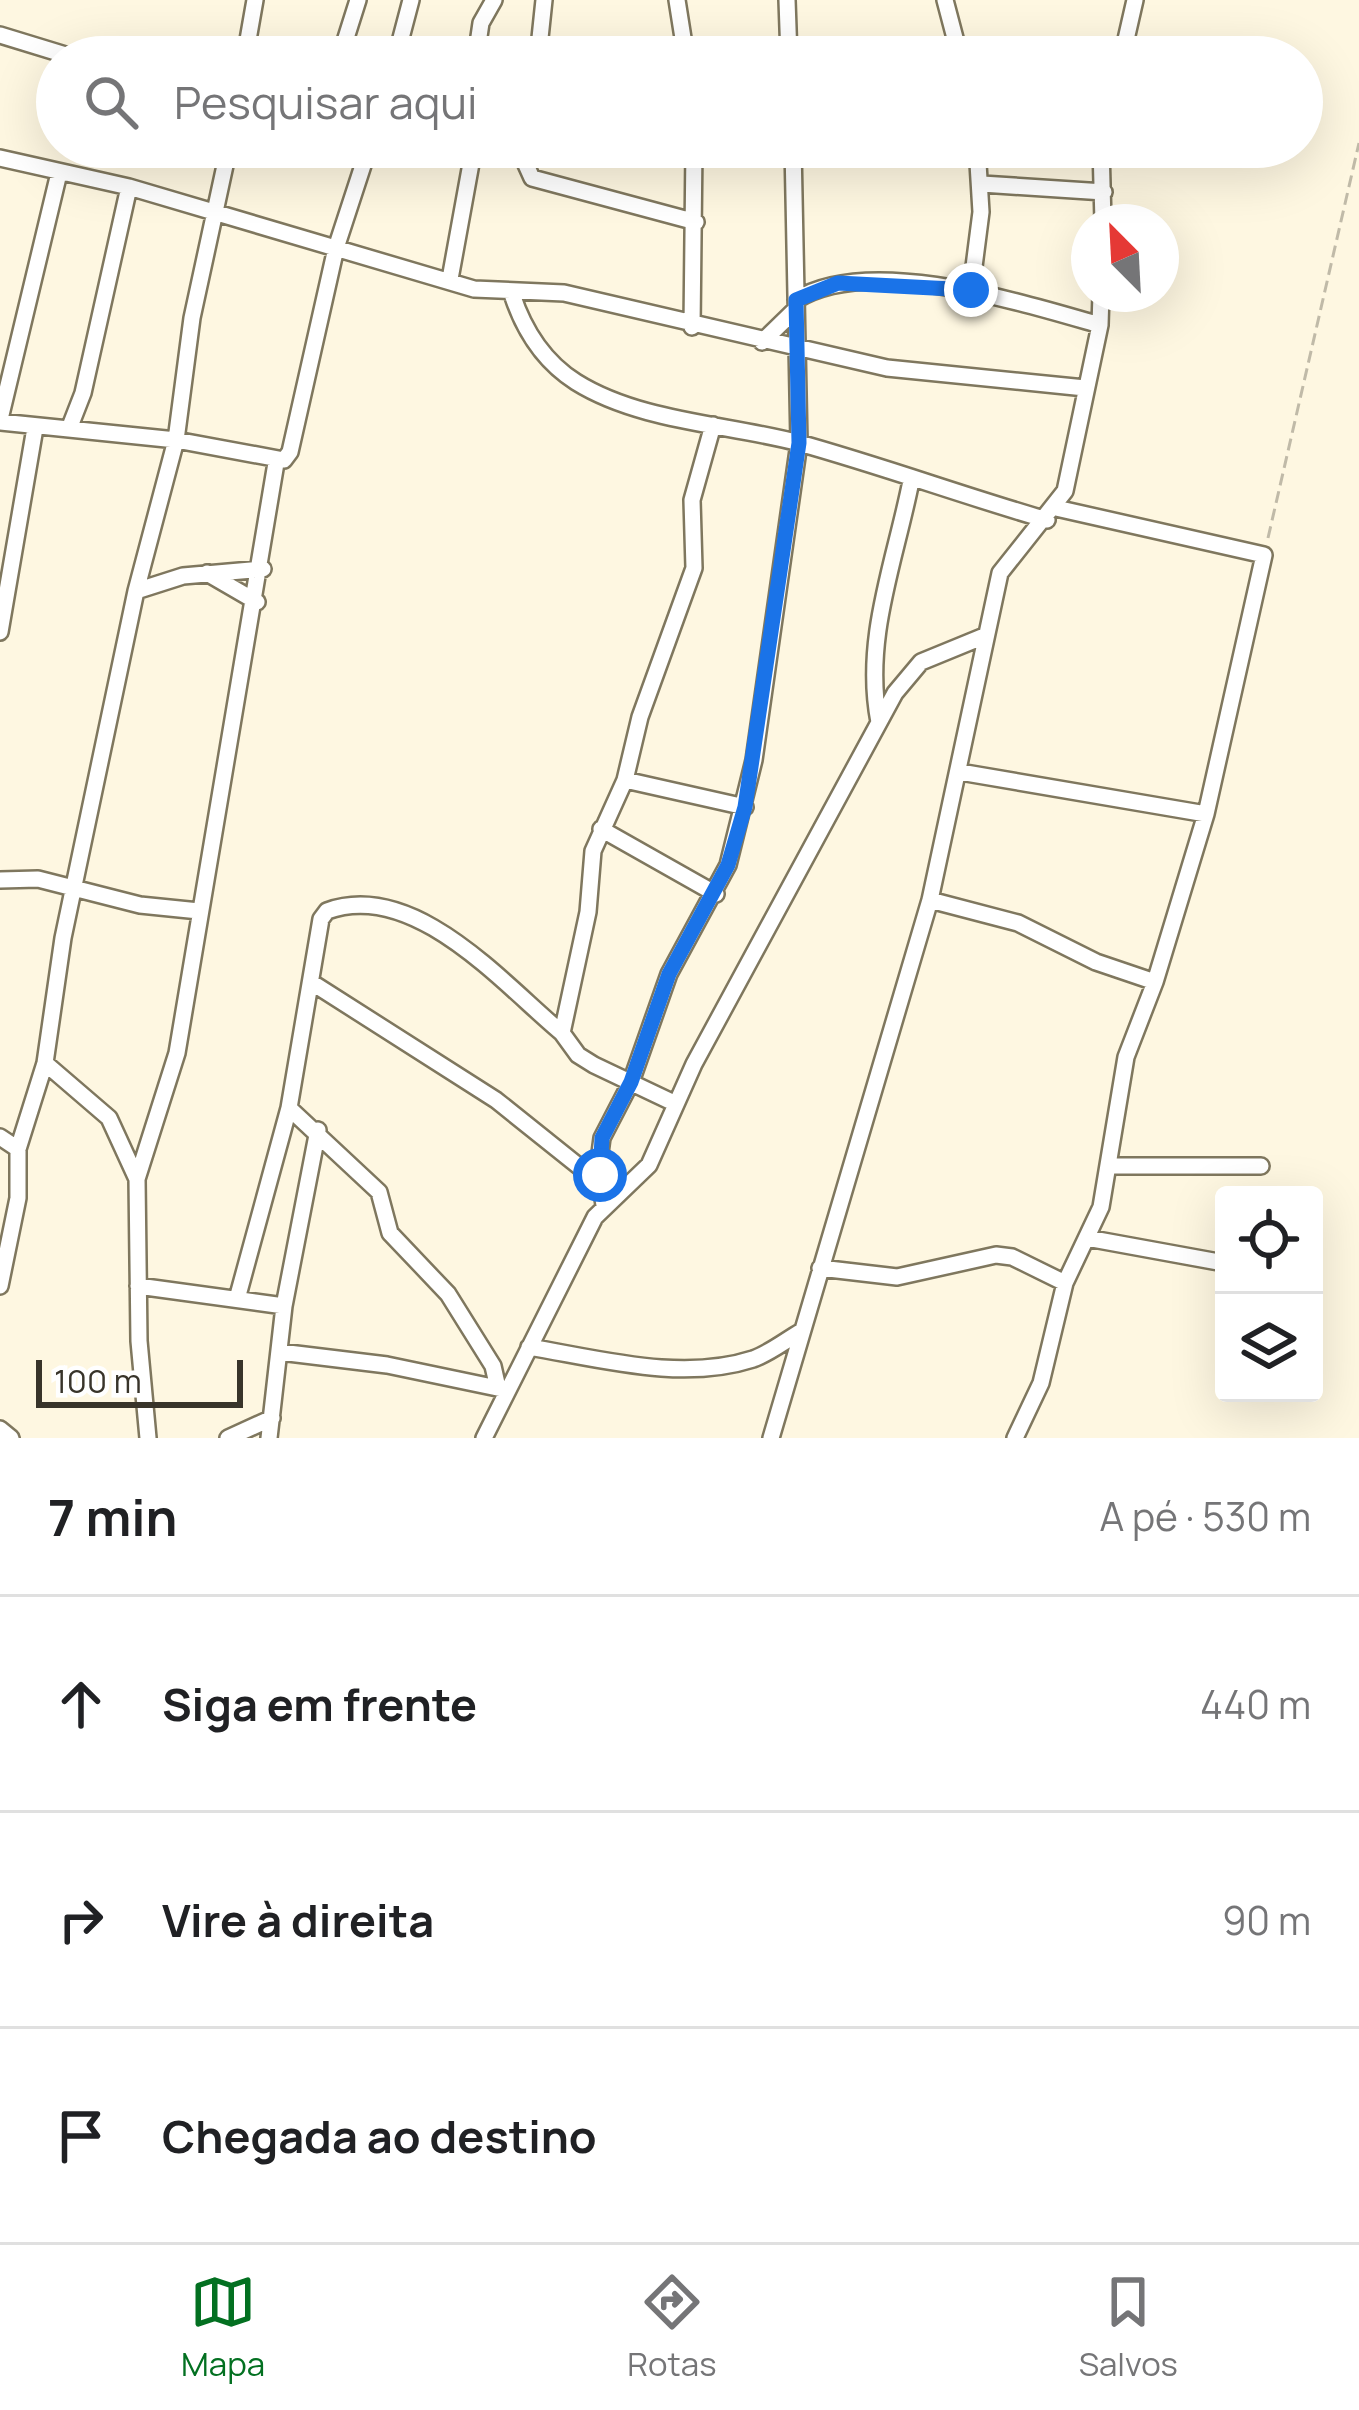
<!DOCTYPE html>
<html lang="pt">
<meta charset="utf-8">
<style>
:root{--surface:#fff;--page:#f2f2f2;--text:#202124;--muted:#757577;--line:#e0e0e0;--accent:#037021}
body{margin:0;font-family:Manrope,sans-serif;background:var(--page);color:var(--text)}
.controls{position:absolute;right:36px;bottom:36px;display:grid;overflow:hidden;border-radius:12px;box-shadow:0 12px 48px #0002}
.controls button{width:108px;height:108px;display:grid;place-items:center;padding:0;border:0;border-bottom:3px solid var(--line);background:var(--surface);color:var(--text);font:60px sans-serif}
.compass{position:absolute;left:1071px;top:204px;width:108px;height:108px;border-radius:50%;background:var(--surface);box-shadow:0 12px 48px #0002;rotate:336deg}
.scale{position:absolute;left:36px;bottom:30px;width:207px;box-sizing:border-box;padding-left:12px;border:6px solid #38342a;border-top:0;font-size:33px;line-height:42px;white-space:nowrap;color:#38342a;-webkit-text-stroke:9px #fff;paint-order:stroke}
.stop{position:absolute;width:36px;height:36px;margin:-27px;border:9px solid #1a73e8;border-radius:50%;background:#fff}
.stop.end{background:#1a73e8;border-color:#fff;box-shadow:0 3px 12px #0008}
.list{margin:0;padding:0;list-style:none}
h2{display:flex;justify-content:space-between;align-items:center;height:156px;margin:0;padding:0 48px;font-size:51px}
h2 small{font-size:39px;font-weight:400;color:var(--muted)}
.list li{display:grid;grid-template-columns:78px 1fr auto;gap:36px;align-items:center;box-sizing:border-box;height:216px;padding:0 48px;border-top:3px solid var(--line)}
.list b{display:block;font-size:45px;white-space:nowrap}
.list em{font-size:39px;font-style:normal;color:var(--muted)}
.icon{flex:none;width:66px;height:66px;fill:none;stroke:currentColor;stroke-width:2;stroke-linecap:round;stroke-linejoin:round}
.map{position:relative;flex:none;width:1359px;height:1438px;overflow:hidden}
.search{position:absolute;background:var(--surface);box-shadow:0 12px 48px #0002;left:36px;right:36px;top:36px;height:132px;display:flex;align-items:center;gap:30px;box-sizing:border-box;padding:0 42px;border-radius:66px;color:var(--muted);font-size:45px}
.sheet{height:804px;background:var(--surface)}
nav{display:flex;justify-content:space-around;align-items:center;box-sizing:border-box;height:168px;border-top:3px solid var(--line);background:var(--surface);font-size:33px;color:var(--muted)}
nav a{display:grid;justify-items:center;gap:6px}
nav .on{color:var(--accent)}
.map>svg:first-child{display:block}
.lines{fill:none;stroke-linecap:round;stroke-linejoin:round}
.street-casing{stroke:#7f775e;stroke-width:20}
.path{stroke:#c0baa8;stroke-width:3;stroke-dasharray:12 6;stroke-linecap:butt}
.street{stroke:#fff;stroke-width:15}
.route{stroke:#1a73e8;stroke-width:15}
</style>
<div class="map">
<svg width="1359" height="1438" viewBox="0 0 1359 1438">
<rect width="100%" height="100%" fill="#fef7e1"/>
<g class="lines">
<g class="street-casing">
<path id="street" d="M677,0L686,57
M787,0L789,57
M945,0L960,57
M0,35L72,57
M245,57L255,0
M340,57L358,0
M396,57L411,0
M476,57L481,23L494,0
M538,57L544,0
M1122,57L1135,0
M518,147L532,178L696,222
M1101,147L1103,222
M0,158L129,187L474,289L564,293L887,368L1085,388
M982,184L1104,192
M450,279L474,147
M971,290L981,212L977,147
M512,294C524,331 543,361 576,382C640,422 728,424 799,443C882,466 964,496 1047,520
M796,300C868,254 1023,303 1100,325
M692,327L694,147
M762,342L794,311
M0,419L59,173
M0,422L176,440L284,460L290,452L336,248L369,147
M69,429L83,393L129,187
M207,573L257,602
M136,591L183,576L263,569
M0,632L35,428
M879,722C863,639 895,562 911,481
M960,772L1206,814
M625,780L745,807
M601,829L716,894
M0,880L38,879L140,905L199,911
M930,900L1018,923L1096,962L1155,982
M314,984L496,1100L601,1184
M562,1033L588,912L593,851L625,780L640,717L694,568L692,500L713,425
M45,1063L109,1118L137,1179
M289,1108L379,1192L390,1233L448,1294L493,1366L498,1388
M0,1137L18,1149
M1110,1166H1261
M604,1205L598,1168L602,1138L631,1082L669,974L728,865L754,760L799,443L793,147
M1087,1238L1224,1263
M820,1268L897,1277L996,1255L1012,1257L1065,1283
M0,1286L18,1198V1149L45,1063L63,938L136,591L176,440L192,318L229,147
M138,1286L284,1306
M237,1299L289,1108L321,919L327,911C414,879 503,984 562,1033L578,1055L594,1065L674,1103
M529,1347C601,1359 682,1382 753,1359C770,1353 786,1340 802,1331
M280,1352L387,1365L502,1389
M0,1429L11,1438
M148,1438L139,1341L137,1179L177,1053L276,463
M228,1438L272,1418
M269,1438L284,1306L318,1130
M484,1438L595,1217L649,1165L694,1064L895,693L921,662L982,637
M771,1438L930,900L1000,573L1065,491L1100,325L1101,294
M1015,1438L1041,1383L1065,1283L1101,1207L1126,1057L1155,982L1206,814L1264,555L1056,508"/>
</g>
<path class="path" d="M1268,538L1359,143"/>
<use href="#street" class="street"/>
</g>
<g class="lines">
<path class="route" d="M600,1175L602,1138L631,1082L669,974L728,865L745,807L799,443L796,300L838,283L971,290"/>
</g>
</svg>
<div class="controls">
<button><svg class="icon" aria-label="locate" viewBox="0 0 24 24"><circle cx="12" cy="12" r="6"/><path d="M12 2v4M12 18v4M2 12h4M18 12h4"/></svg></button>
<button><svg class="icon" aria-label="layers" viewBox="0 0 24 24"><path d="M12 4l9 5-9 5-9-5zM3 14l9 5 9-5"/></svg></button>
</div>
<svg class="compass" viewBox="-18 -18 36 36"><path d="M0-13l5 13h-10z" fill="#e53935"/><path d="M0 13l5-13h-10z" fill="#757577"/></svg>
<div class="scale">100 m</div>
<div class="stop" style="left:600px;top:1175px"></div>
<div class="stop end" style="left:971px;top:290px"></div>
<div class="search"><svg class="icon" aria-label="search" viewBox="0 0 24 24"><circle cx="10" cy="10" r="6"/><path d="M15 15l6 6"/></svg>Pesquisar aqui</div>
</div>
<section class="sheet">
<h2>7 min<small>A pé · 530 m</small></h2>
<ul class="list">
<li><svg class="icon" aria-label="ahead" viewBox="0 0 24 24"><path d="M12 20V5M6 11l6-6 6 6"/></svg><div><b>Siga em frente</b></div><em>440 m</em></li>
<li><svg class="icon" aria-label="right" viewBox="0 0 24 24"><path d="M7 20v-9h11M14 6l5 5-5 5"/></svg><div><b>Vire à direita</b></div><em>90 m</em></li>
<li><svg class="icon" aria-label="arrive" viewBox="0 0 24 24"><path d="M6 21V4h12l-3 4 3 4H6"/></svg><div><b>Chegada ao destino</b></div></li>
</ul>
</section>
<nav>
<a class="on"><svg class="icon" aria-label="map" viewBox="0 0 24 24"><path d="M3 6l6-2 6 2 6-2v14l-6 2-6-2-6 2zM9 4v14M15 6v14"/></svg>Mapa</a>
<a><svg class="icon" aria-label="directions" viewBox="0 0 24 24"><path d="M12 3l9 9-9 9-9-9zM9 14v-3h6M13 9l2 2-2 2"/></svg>Rotas</a>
<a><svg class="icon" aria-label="saved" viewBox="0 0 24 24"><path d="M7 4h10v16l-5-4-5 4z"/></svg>Salvos</a>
</nav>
